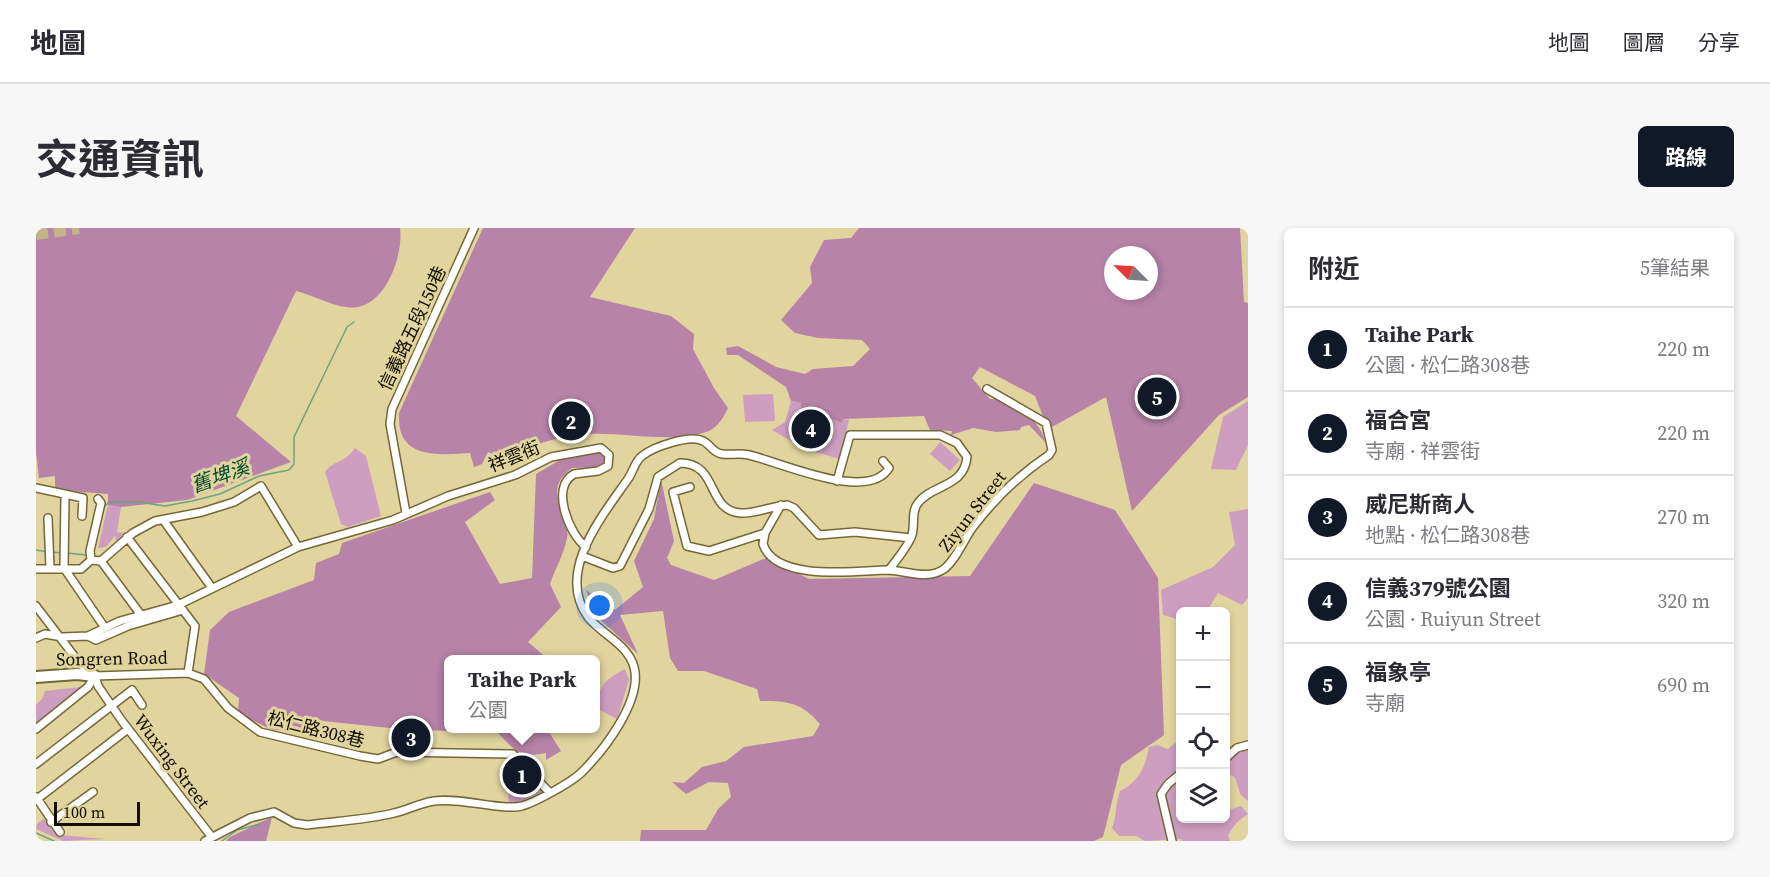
<!DOCTYPE html>
<html lang="zh-TW">
<meta charset="utf-8">
<style>
:root{--surface:#fff;--page:#f7f7f7;--text:#2b2b33;--muted:#7c7c81;--line:#e1e1e2;--accent:#111827}
body{margin:0;font-family:"Source Serif 4","Noto Sans TC",serif;background:var(--page);color:var(--text)}
.controls{position:absolute;right:18px;bottom:18px;display:grid;overflow:hidden;border-radius:9px;box-shadow:0 3px 9px #0003}
.controls button{width:54px;height:54px;display:grid;place-items:center;padding:0;border:0;border-bottom:2px solid var(--line);background:var(--surface);color:var(--text);font:30px sans-serif}
.compass{position:absolute;left:1068px;top:18px;width:54px;height:54px;border-radius:50%;background:var(--surface);box-shadow:0 3px 9px #0003;rotate:294deg}
.scale{position:absolute;left:18px;bottom:15px;width:86px;box-sizing:border-box;padding-left:6px;border:3px solid #120d00;border-top:0;font-size:16px;line-height:21px;white-space:nowrap;color:#120d00;-webkit-text-stroke:4px #e1d49f;paint-order:stroke}
.you{position:absolute;left:564px;top:378px;width:21px;height:21px;margin:-15px;border:4px solid #fff;border-radius:50%;background:#1a73e8;box-shadow:0 0 0 9px #1a73e833}
.badge{display:grid;place-items:center;width:39px;height:39px;border-radius:50%;background:var(--accent);color:#fff;font-size:20px;font-weight:700}
.pin{position:absolute;translate:-50% -50%;border:3px solid #fff;box-shadow:0 2px 6px #0006}
.popup{position:absolute;left:408px;top:427px;width:156px;height:78px;box-sizing:border-box;display:grid;place-content:center;border-radius:9px;background:var(--surface);filter:drop-shadow(0 2px 4px #0005);font-size:20px;white-space:nowrap;color:var(--muted)}
.popup b{font-size:22px;color:var(--text)}
.popup::after{content:'';position:absolute;left:50%;top:100%;margin-left:-12px;border:12px solid transparent;border-top-color:var(--surface)}
.list{margin:0;padding:0;list-style:none}
h2{display:flex;justify-content:space-between;align-items:center;height:78px;margin:0;padding:0 24px;font-size:26px}
h2 small{font-size:20px;font-weight:400;color:var(--muted)}
.list li{display:grid;grid-template-columns:39px 1fr auto;gap:18px;align-items:center;box-sizing:border-box;height:84px;padding:0 24px;border-top:2px solid var(--line)}
.list b{display:block;font-size:22px;white-space:nowrap}
.list p{margin:0;font-size:20px;white-space:nowrap;color:var(--muted)}
.list em{font-size:20px;font-style:normal;color:var(--muted)}
.icon{flex:none;width:33px;height:33px;fill:none;stroke:currentColor;stroke-width:2;stroke-linecap:round;stroke-linejoin:round}
.map{position:relative;flex:none;width:1212px;height:613px;overflow:hidden;border-radius:9px}
header{display:flex;align-items:center;gap:36px;box-sizing:border-box;height:84px;padding:0 30px;background:var(--surface);border-bottom:2px solid var(--line)}
header strong{font-size:28px}
nav{display:flex;gap:33px;margin-inline-start:auto;font-size:21px}
.intro{display:flex;align-items:center;justify-content:space-between;box-sizing:border-box;height:144px;padding:0 36px}
h1{margin:0;font-size:42px}
.button{padding:15px 27px;border-radius:9px;background:var(--accent);color:#fff;font-size:21px;font-weight:700}
main{display:flex;gap:36px;padding:0 36px}
aside{flex:1;background:var(--surface);border-radius:9px;box-shadow:0 3px 9px #0003}
.map>svg:first-child{display:block}
.green{fill:#ce9ec1}
.forest{fill:#b783a9;fill-rule:evenodd}
.lines{fill:none;stroke-linecap:round;stroke-linejoin:round}
.stream{stroke:#6aa580;stroke-width:1.5}
.highway-tunnel{stroke:#c2b687;stroke-width:12;stroke-dasharray:12 6;stroke-linecap:butt}
.street-casing{stroke:#736836;stroke-width:10}
.secondary-casing{stroke:#736836;stroke-width:14}
.street{stroke:#fff;stroke-width:7}
.secondary{stroke:#fff;stroke-width:10}
.labels{text-anchor:middle;dominant-baseline:central;stroke-width:6;stroke-linejoin:round;paint-order:stroke}
.street-label{font-size:18px;fill:#120d00;stroke:#e1d49f}
.water-label{font-size:20px;font-style:italic;fill:#004b29;stroke:#e1d49f}
</style>
<header>
<strong>地圖</strong>
<nav><a>地圖</a><a>圖層</a><a>分享</a></nav>
</header>
<div class="intro"><h1>交通資訊</h1><a class="button">路線</a></div>
<main>
<div class="map">
<svg width="1212" height="613" viewBox="0 0 1212 613">
<rect width="100%" height="100%" fill="#e1d49f"/>
<path class="green" d="M737,166L739,193L709,194L707,167Z
M755,173L765,175V181L803,194L806,195L807,191L813,192L804,231L769,221L736,202L749,194Z
M1212,173V217L1200,242L1175,241L1187,189Z
M904,214L924,232L914,243L894,226Z
M319,220L330,228L345,288L312,299L305,296L289,244C298,232 309,235 319,220Z
M72,277L85,279L81,304L87,305L86,308L80,313L79,308L70,319L62,320Z
M1212,281V370L1206,377L1182,365L1171,383H1144V392L1127,387L1125,362L1177,339L1199,317L1193,284Z
M589,441L593,452L581,491L562,481C561,458 570,451 589,441Z
M44,459L45,463L0,496V477L6,471L9,463Z
M1144,511V590H1190V580L1193,582L1205,578L1212,586L1200,595L1192,607L1194,613H1146L1145,611L1109,613L1100,608H1083L1076,600C1081,588 1079,576 1084,563C1103,553 1109,540 1113,519L1121,517L1132,521Z
M1206,521H1212V573L1204,566L1199,549L1190,545V534Z
M478,532L509,562L483,574L474,575L472,572Z
M9,590L24,607L70,611L27,613L0,601L1,596Z"/>
<path class="forest" d="M0,0H364C368,29 347,86 310,79C293,77 277,67 260,63L200,188L255,234L151,272L85,279L72,277V266L19,262V248L3,250L0,224Z
M447,0H599L554,69L635,88L658,106L657,121L678,160L692,180C687,191 680,202 667,205C636,215 585,204 552,206C522,208 494,217 469,232L452,224L446,236L438,239L434,225C415,226 378,231 367,209C363,202 363,193 363,185Z
M823,0H1204L1208,74L1212,75V169L1183,187L1096,283L1070,169L1016,199L1008,191L999,168L944,139L936,150L954,171C975,170 1006,193 1009,214L993,197L985,199L984,202L960,204L937,200L915,207L916,203L894,202L888,188L807,191L806,195L765,181V175L755,173L750,159L702,127H691L690,120L702,118L740,139L769,146L777,141L817,138L834,121L826,112L782,110L759,105L745,92L776,55L774,39L788,12L815,10ZM1077,27H1113V63H1077Z
M566,222L570,234L564,239L536,240C503,264 536,284 531,310C528,326 519,341 514,356L525,379L492,414L512,431L412,432V500L511,501L525,523L510,532V525C483,530 479,523 462,505L363,501L278,492L270,505L234,501L202,485L203,470L168,446L174,402L193,384L278,352L280,335L303,326L306,315L454,264L459,272L429,294L464,356L496,350L500,246L536,225Z
M625,251L638,313L631,330L635,337L678,352L730,330L773,351L934,348L998,255L1079,282L1122,350L1128,507L1085,537L1067,609L1058,613H604L605,602H670L682,581L695,569L692,555L673,554L650,566L636,554L648,555L666,539L690,533L708,519L777,508L784,496C765,474 752,473 724,473L721,461L668,443H642L634,430L627,383L584,387L602,426L559,387L550,362L579,382L607,359L598,333L618,291Z
M236,589L230,613H190L194,609Z"/>
<g class="lines">
<path class="stream" d="M0,322L12,324
M16,324L26,325
M31,325L50,327
M57,326L68,279L73,274H102L129,278L156,273L184,266L223,248L253,242L258,236V209L311,99L318,94
M0,605L18,613
M186,613L201,602L224,596"/>
<path class="highway-tunnel" d="M0,6L43,0"/>
<g class="street-casing">
<path id="street" d="M801,253L814,207H904L921,215L931,229C928,260 896,256 882,275C875,283 879,297 876,307C872,319 860,332 853,342
M654,259L637,264L651,318L673,323L729,305
M0,260L47,270L46,288
M29,267L28,340L69,400
M745,277L729,305L727,316C739,354 820,343 850,342C869,342 891,353 908,341C920,332 928,311 937,299C959,270 983,247 1013,227L1016,222L1010,195L951,161
M370,285L354,196L356,181L438,0
M12,290L14,340
M128,293L176,360
M91,309L159,398L152,445
M546,328L577,340L584,338L613,281L622,249L644,235C683,235 670,282 704,285C719,286 736,278 751,277L758,280L783,307L819,304L875,310
M55,332L54,323L65,275L62,271
M65,333L105,387
M0,341H45L55,332L65,333L97,305L119,293L166,284L198,274L225,258L262,319
M0,378L45,437L59,448L62,458L86,493L175,608
M52,408L60,412L92,398L147,382
M0,410L9,406L26,409L52,408L84,393L142,377L262,319L357,292L412,268L479,247L515,229L565,220L573,227L572,238L562,243L538,246C514,259 533,306 550,319
M59,448L152,445L168,451L192,480L224,504L324,528L342,531L361,524L477,526L513,564
M0,501L52,459L59,448
M1190,530L1201,520L1212,517
M0,536L96,462L106,477
M0,569L24,604
M0,572L92,501
M15,594L57,564
M169,613L214,590L238,584L258,595L271,597C300,593 330,592 358,585C372,582 384,575 398,573C425,569 465,583 486,578C500,574 536,554 546,544C568,522 607,472 598,439C592,416 566,407 552,389C519,344 567,287 592,251C597,244 599,233 606,228C617,219 654,206 667,213C674,216 677,225 686,226C695,227 704,225 713,227C744,234 832,275 853,240L847,233
M1136,613L1125,566L1132,556L1144,546"/>
</g>
<g class="secondary-casing">
<path id="secondary" d="M0,449L41,446L59,448"/>
</g>
<use href="#street" class="street"/>
<use href="#secondary" class="secondary"/>
</g>
<g class="labels">
<g class="street-label">
<text transform="translate(376 100) rotate(-65)">信義路五段150巷</text>
<text transform="translate(478 228) rotate(-22)">祥雲街</text>
<text transform="translate(936 283) rotate(-52)">Ziyun Street</text>
<text transform="translate(76 430) rotate(-1)">Songren Road</text>
<text transform="translate(280 501) rotate(14)">松仁路308巷</text>
<text transform="translate(136 533) rotate(53)">Wuxing Street</text>
</g>
<g class="water-label">
<text transform="translate(184 248) rotate(-20)">舊埤溪</text>
</g>
</g>
</svg>
<div class="controls">
<button>+</button>
<button>−</button>
<button><svg class="icon" aria-label="locate" viewBox="0 0 24 24"><circle cx="12" cy="12" r="6"/><path d="M12 2v4M12 18v4M2 12h4M18 12h4"/></svg></button>
<button><svg class="icon" aria-label="layers" viewBox="0 0 24 24"><path d="M12 4l9 5-9 5-9-5zM3 14l9 5 9-5"/></svg></button>
</div>
<svg class="compass" viewBox="-18 -18 36 36"><path d="M0-13l5 13h-10z" fill="#e53935"/><path d="M0 13l5-13h-10z" fill="#7c7c81"/></svg>
<div class="scale">100 m</div>
<div class="you"></div>
<div class="pin badge" style="left:486px;top:547px">1</div>
<div class="popup"><b>Taihe Park</b>公園</div>
<div class="pin badge" style="left:535px;top:193px">2</div>
<div class="pin badge" style="left:375px;top:510px">3</div>
<div class="pin badge" style="left:775px;top:201px">4</div>
<div class="pin badge" style="left:1121px;top:169px">5</div>
</div>
<aside>
<h2>附近<small>5筆結果</small></h2>
<ul class="list">
<li><span class="badge">1</span><div><b>Taihe Park</b><p>公園 · 松仁路308巷</p></div><em>220 m</em></li>
<li><span class="badge">2</span><div><b>福合宮</b><p>寺廟 · 祥雲街</p></div><em>220 m</em></li>
<li><span class="badge">3</span><div><b>威尼斯商人</b><p>地點 · 松仁路308巷</p></div><em>270 m</em></li>
<li><span class="badge">4</span><div><b>信義379號公園</b><p>公園 · Ruiyun Street</p></div><em>320 m</em></li>
<li><span class="badge">5</span><div><b>福象亭</b><p>寺廟</p></div><em>690 m</em></li>
</ul>
</aside>
</main>
